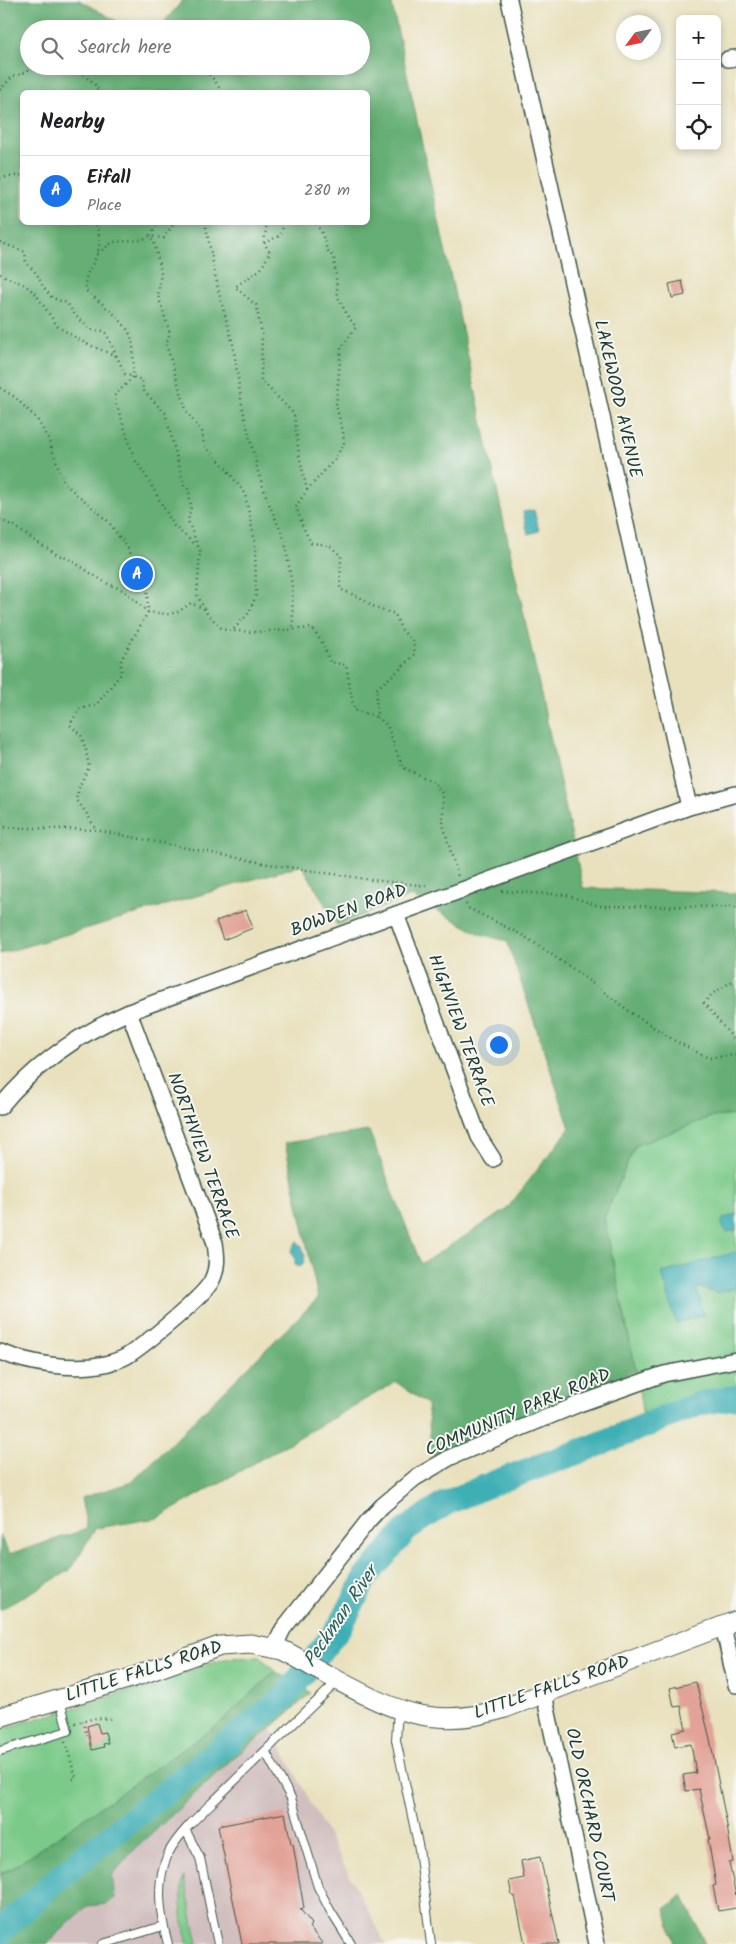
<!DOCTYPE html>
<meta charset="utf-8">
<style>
:root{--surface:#fff;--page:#f2f2f2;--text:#202124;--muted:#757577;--line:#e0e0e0;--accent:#1a73e8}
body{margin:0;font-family:Kalam,sans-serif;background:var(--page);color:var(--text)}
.controls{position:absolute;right:15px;top:15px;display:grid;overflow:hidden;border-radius:8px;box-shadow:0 2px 8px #0003}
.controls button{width:45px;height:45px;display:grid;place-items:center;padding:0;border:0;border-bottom:1px solid var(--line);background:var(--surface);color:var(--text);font:25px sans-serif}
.compass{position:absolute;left:616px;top:15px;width:45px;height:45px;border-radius:50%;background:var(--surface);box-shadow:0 2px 8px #0003;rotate:237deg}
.you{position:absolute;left:498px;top:1044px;width:18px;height:18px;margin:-12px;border:4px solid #fff;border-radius:50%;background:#1a73e8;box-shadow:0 0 0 8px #1a73e833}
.badge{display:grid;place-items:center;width:32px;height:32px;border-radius:50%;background:var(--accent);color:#fff;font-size:16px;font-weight:700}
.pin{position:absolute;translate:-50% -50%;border:2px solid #fff;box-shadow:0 1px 5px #0006}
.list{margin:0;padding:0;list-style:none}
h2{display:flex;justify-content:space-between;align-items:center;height:65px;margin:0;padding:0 20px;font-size:21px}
h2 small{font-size:16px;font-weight:400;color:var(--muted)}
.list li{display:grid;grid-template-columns:32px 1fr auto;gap:15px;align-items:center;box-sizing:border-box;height:70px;padding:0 20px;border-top:1px solid var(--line)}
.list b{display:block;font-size:19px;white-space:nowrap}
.list p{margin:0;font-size:16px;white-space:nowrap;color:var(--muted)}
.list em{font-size:16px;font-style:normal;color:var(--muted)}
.icon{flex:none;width:28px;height:28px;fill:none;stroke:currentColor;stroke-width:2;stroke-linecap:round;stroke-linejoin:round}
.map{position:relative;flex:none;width:736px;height:1944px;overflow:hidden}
.search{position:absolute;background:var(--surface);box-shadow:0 2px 8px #0003;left:20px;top:20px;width:350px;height:55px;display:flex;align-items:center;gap:12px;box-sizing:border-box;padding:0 18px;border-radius:28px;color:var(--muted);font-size:19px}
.panel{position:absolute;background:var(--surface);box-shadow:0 2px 8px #0003;left:20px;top:90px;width:350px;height:135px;border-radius:8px}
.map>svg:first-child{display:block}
.industrial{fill:#d1bfbf}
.green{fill:#7cca89;stroke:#4e845e}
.forest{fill:#65ae75;stroke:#427654;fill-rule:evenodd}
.water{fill:#3eafb5;stroke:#2e7674}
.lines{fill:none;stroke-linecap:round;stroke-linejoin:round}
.river{stroke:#3eafb5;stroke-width:25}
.building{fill:#e2a297}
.service-casing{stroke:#3d5649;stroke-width:10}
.minor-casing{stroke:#3d5649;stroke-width:18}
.tertiary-casing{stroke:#3d5649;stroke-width:21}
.path{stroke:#3d5649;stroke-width:2.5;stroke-dasharray:1 4;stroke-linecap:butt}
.service{stroke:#fff;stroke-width:8}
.minor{stroke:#fff;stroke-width:15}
.tertiary{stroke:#fff;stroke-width:19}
.labels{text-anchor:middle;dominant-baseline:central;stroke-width:4;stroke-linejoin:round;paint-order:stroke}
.street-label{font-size:18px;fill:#1f3d34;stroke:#f6f6f2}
.water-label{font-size:19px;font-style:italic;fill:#285f5b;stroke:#f6f6f2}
</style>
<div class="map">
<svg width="736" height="1944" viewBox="0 0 736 1944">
<rect width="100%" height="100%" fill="#f6f6f2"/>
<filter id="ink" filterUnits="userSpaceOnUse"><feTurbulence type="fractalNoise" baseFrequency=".02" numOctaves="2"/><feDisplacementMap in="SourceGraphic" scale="10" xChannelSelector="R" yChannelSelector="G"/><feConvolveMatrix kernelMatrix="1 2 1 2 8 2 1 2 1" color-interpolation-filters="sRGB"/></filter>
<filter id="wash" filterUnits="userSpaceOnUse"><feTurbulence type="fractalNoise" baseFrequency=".0096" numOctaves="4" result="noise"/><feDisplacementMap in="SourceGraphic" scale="20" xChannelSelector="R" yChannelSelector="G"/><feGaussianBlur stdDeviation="1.12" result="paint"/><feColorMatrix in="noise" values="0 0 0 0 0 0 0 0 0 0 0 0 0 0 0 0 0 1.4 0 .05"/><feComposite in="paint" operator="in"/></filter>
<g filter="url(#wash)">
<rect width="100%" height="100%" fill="#e9e1bd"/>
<path class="industrial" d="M271,1728L386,1944H47L87,1906L107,1904L112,1876L130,1854L231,1760Z"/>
<path class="green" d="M736,1115V1406L689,1415L645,1430L636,1371L604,1218L635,1146L711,1117Z
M260,1657L275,1671L218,1725L11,1869L0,1874V1729L72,1709L228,1658Z
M184,1877L198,1944H188C182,1922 178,1900 184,1877Z"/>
<path class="forest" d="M0,0H79L131,29H29V66H361V29H158L183,0H391L583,888L736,893V1115L711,1117L635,1146L604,1218L636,1371L432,1455L427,1404L396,1382L158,1518L96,1528L69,1571L0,1610V1536L9,1554L87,1529L81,1498L132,1482L318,1298L285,1143L369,1131L421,1264L506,1210L570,1128L507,941L480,934L411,896L337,925L302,865L0,954ZM22,92H368V222H22Z
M275,1671L311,1693L271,1728L231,1760L130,1854L112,1876L115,1898L107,1904L87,1906L47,1944H0V1874L11,1869L218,1725Z
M683,1895L705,1944H675L665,1909Z"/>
<path class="water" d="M534,510L539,531L528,534L523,512Z
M736,1214V1230L727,1232C723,1229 721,1224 723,1219Z
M297,1241C305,1248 308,1260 300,1267L295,1265V1258L291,1251Z
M736,1252V1288L717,1293L700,1288L697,1289L704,1315L676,1323L662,1273Z"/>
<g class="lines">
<path class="river" d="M0,1932L63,1874L285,1697L341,1625L366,1577L407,1529L446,1503L496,1482L592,1447L701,1403L736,1397"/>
</g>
<g id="blocks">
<path class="building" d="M682,281L685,295L672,298L669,284Z
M246,910L253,928L223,940L216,921Z
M696,1682L710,1739L726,1820L733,1862L729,1863L736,1896V1908L718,1911L713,1886L716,1885L708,1839H710L699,1789L686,1791L683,1775L696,1773L691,1744L675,1747L672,1732L686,1729L681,1706L674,1707L670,1688Z
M97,1723L100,1733L105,1732L108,1743L103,1744L104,1747L92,1750L87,1726Z
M285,1813L291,1844H293L304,1908L300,1909L312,1924L309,1927L323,1944H242L218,1826Z
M540,1857L549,1898L559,1944H525L515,1896H512L509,1881L524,1878L521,1861Z"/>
</g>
</g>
<g filter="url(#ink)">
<use href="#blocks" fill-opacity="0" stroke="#3d5649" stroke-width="1"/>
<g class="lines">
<g class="service-casing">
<path id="service" d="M398,1710L396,1740L419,1849L431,1944
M0,1751L68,1731L60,1700
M265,1751L291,1798L318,1887L331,1912L351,1944
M186,1831L200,1858L218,1944
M103,1944L163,1926
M168,1944C160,1915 155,1883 168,1854C178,1833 205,1810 221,1794C260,1756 298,1719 337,1682"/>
</g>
<g class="minor-casing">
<path id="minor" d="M509,0L689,807
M728,59L736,58
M396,914L479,1137L493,1159
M0,1107C35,1064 79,1034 129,1012L689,807L736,794
M0,1352C31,1364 72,1371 105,1364C113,1362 120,1360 127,1356C144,1345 204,1297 212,1280C218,1268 217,1256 215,1243L129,1012
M723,1626L736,1685
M274,1648L283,1629L368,1521L382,1506L415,1478L451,1457L579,1404L664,1374L736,1360
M544,1694L597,1944"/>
</g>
<g class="tertiary-casing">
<path id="tertiary" d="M0,1717L131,1678L220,1646L251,1644L282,1650C296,1656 308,1665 322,1672C387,1707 430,1733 505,1708L736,1621"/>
</g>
<path class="path" d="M71,66L94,83L99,92
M197,66C207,70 218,83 221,92
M0,90L13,76L22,74L34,66
M0,178L22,175
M92,222L97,226C99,235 101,245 97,254C92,270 83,272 86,291C99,301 126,321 131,337C135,350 133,364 133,377L114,396L135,460L146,476L174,526L196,545
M159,222L150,236L154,243L161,272L158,296L170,333L166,344L185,406L188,414L202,432L204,445L226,468L245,494L255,542L256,595L249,613L232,631
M205,222L219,294L233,344L242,406L258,472L267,499L285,541L292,585L293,629
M267,222L264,243L270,252L261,269L235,287L256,305L262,334L261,380L294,414L299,455L307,490L296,507L303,527L311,543L329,545L341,556L340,589L361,598L376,608L395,614L401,629L413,642L415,654L399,670L376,689L377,717L387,725L402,767L434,782L443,795V824L458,877
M0,242L25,252L26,263L37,274L43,287L52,298L67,303L75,315L91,330L105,331L125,374L142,380L143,390L165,413L184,485L189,490L191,507L188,521L200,551L197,595L206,612L222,629L232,631L257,632L312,628L323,644L330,662L346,665L354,710L377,717
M264,243L281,235L284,222
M98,253L113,242L142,240L150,236L164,238L175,222
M0,274L25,285L35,293L58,327L87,344L116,356
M0,388L15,397L37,419L48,438L64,483L108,521L128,549L137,574L147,583L148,612L121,660V674L96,705L79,709L70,725L81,735L86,750L89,767L80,785L76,799L87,814L96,830
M307,490L334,460L344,444L343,431L336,406L341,348L356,327L347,315L338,297L334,258L327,250L322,233L315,222
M0,520L14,526L35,541L58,555L69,559L106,583L123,590L148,612L168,614L178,612L191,603L204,609
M0,827L96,830L268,864L372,880L429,886
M502,891L566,895L599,906L736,907
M466,904L468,908L524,936L576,971L633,1014L677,1042L709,1058L736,1055
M736,979L712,994L704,1003L736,1042
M83,1721L87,1736
M75,1723L96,1718L114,1719
M65,1742L76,1778L73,1779"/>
<use href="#service" class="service"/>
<use href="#minor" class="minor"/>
<use href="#tertiary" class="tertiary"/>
</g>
</g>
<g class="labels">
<g class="street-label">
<text transform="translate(617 399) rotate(77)">LAKEWOOD AVENUE</text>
<text transform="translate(349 911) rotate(-20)">BOWDEN ROAD</text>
<text transform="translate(460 1031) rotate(70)">HIGHVIEW TERRACE</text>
<text transform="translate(202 1156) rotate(70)">NORTHVIEW TERRACE</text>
<text transform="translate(518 1413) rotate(-23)">COMMUNITY PARK ROAD</text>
<text transform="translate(144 1672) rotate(-18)">LITTLE FALLS ROAD</text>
<text transform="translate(552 1688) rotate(-19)">LITTLE FALLS ROAD</text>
<text transform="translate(589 1815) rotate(78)">OLD ORCHARD COURT</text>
</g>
<g class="water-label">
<text transform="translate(341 1617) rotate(-56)">Peckman River</text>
</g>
</g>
</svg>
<div class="controls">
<button>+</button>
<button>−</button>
<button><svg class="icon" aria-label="locate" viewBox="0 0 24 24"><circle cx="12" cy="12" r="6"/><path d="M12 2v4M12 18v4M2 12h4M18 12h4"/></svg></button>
</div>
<svg class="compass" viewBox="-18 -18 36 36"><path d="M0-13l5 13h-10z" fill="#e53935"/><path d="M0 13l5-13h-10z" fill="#757577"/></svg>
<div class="you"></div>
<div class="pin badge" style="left:137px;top:574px">A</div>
<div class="search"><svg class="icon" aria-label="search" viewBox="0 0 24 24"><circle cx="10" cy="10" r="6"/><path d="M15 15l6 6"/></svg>Search here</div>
<section class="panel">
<h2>Nearby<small></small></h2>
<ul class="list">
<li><span class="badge">A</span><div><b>Eifall</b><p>Place</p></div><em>280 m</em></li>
</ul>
</section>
</div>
